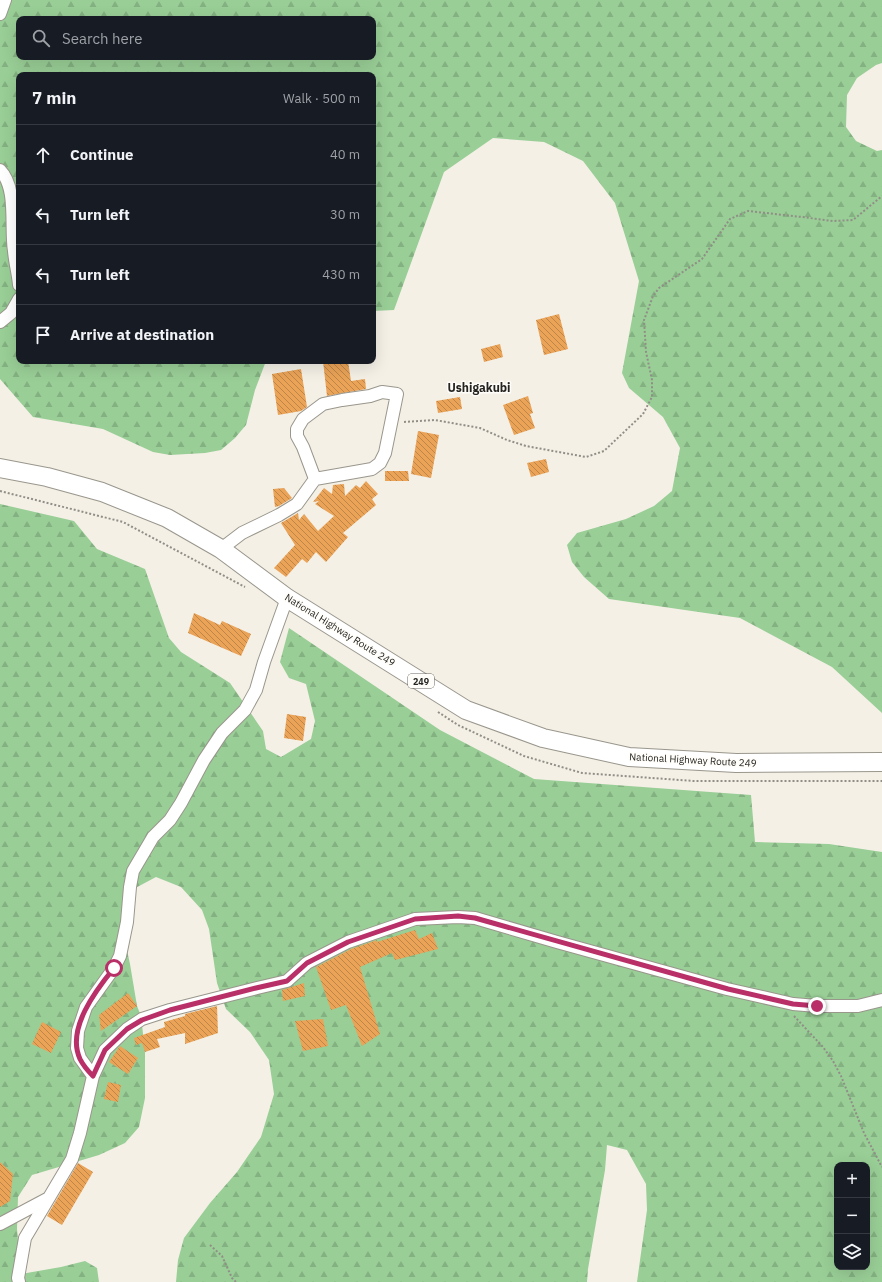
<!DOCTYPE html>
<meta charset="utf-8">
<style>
:root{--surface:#171b24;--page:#242831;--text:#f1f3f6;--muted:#9ea1a6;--line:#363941}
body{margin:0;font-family:"IBM Plex Sans",sans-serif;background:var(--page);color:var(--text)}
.controls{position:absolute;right:12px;bottom:12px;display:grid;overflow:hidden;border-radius:8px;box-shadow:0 4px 16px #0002}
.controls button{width:36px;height:36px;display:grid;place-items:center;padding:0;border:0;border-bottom:1px solid var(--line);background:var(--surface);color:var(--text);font:20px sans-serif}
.stop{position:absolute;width:12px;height:12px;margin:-9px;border:3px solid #b92f68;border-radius:50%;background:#fff}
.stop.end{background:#b92f68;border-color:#fff;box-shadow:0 1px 4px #0008}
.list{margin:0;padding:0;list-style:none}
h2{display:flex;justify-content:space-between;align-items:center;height:52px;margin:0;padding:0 16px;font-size:17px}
h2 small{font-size:13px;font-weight:400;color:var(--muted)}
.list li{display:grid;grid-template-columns:26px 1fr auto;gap:12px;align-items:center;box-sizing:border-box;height:60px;padding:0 16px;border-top:1px solid var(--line)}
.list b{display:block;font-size:15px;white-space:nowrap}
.list em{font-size:13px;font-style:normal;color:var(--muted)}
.icon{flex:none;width:22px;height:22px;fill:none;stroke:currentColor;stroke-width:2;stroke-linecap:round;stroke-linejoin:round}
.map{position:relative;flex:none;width:882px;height:1282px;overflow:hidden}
.search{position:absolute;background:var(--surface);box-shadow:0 4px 16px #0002;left:16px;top:16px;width:360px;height:44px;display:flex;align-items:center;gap:10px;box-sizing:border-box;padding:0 14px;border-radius:8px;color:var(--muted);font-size:15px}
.panel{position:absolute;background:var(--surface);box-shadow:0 4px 16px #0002;left:16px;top:72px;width:360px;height:292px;border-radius:8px}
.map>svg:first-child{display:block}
.forest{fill:url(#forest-firs);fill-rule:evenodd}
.building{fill:url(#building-back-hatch)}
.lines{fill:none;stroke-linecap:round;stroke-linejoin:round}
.minor-casing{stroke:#99968c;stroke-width:14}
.highway-casing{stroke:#99968c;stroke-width:20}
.path{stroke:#908e87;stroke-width:2;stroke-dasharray:2 2;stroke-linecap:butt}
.minor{stroke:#fff;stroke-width:12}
.highway{stroke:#fff;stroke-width:18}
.route{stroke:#b92f68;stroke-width:5}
.labels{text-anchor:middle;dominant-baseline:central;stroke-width:3;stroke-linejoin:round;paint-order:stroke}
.shield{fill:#fffdf9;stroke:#666561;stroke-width:1}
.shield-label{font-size:9px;font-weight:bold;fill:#252420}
.street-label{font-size:10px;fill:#252420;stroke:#fffdf9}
.quarter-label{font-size:12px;font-weight:bold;fill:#252420;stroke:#fffdf9}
</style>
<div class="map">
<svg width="882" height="1282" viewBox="0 0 882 1282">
<defs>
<pattern id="forest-firs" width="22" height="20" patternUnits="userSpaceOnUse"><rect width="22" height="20" fill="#99ce96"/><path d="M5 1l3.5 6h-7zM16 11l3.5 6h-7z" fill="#84b181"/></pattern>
<pattern id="building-back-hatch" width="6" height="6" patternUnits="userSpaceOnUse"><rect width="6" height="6" fill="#eaa357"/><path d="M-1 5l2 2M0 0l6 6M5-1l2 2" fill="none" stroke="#bd8548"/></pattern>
</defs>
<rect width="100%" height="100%" fill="#f4f0e6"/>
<path class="forest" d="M0,0H882V63L876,65L857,78L847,95L846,127L856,141L877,151L882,150V713L832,667L740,618L609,599L584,577L572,562L567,545L577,533L626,519L654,506L672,491L680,448L663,417L629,388L622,373L639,281L615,203L583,161L544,142L493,138L444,172L394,310L373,311V75H19V361H266L255,390L246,425L235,438L221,450L205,453L170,455L153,452L103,429L33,417L0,379ZM19,19H373V57H19Z
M0,504L74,521L97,549L145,569L169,638L181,652L230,683L263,731L266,749L281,757L311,739L315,721L306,684L289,678L280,662L289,628L440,730L534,779L751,795L755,842L829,844L882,852V1282H637L647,1210L646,1184L627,1150L607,1145L605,1170L588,1269L587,1282H176L178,1260L184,1238L210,1203L237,1172L261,1137L274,1094L269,1060L250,1032L226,1009L217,983L209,929L202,910L181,887L156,877L126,893L122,928L130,964L137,1006L141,1016L145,1052V1098L139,1127L125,1143L99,1155L32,1175L18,1197L17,1229L21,1274L61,1267L85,1261L97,1268L99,1282H0ZM837,1165H867V1267H837Z"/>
<path class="building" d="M559,314L568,349L544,355L536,320Z
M500,344L503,357L484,362L481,349Z
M323,361H348L351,381L365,379L366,389L327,396Z
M301,369L307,407L301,411L278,415L272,374Z
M528,396L533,413L530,414L535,428L514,435L503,405Z
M460,397L462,409L438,413L436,401Z
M418,431L439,435L431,478L411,474Z
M546,459L549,472L531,477L527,463Z
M385,471H408L409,481H385Z
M366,481L378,494L372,499L376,505L343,533L348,537L326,562L316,552L307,563L302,559L286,577L274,568L295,545L281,523L298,513L299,520L304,514L318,531L334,516L315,504L319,501L313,502L324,488L332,494L333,485L344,484L345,496L356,485L360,488Z
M284,488L292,498L279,506L275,507L273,489Z
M194,613L220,625L222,621L251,634L241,656L188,633Z
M287,714L306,717L303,741L284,738Z
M415,930L419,939L432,933L438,949L395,960L392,953L360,967L380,1034L362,1046L346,1005L331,1010L316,967L351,949L377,940V942Z
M304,983L305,996L283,1001L282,990Z
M128,993L137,1006L101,1031L99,1015Z
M217,1006L218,1033L185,1044V1033L157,1039L160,1047L145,1052L142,1043L136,1045L134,1038L165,1027L164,1022L185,1016V1014Z
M323,1019L328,1046L303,1051L295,1021Z
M42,1022L61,1032L51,1053L32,1044Z
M120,1046L138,1058L128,1074L109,1062Z
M108,1082L121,1085L118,1102L104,1099Z
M0,1162L13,1174L10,1201L0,1207Z
M78,1163L93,1172L62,1225L47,1216Z"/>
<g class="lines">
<g class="minor-casing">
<path id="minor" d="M0,14L5,0
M0,170C18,188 10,228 14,251C15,263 18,273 19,285
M0,322L11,313L19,299
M221,549L242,533L279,515L297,504L315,479L372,469L380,463L385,453L397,394L382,392L370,396L342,400L323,404L303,419L297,429V436L303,447L315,479
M93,1076L80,1058L77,1048L78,1031L86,1007L114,968L120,956L127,922L130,887L133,871L153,837L170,820L181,803L204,760L222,733L245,710L256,690L264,662L287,598
M0,1224L47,1199
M19,1282L18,1278L25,1238L72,1159L80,1133L93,1076L105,1050L127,1029L142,1019L170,1010L257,988L287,981L307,963L348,942L415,919L458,917L475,918L557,942L727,989L793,1004L817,1006H858L882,1000"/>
</g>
<g class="highway-casing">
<path id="highway" d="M0,468L47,477L102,492L167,518L221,549L287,598L466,710L543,738L629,757L736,763L882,762"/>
</g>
<path class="path" d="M404,422L435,420L480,428L507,440L526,446L586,457L604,451L643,414L652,397V380L646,352L644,320L653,296L659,288L702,259L730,219L748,211L802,217L833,221L853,220L882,196
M0,491L123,522L245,587
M438,712L458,725L524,756L582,773L694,781H882
M794,1016L823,1047L833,1061L841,1076L864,1133L882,1167
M210,1245L222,1256L232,1278L236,1282"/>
<use href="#minor" class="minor"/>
<use href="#highway" class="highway"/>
</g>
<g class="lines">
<path class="route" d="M114,968C96,990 66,1029 80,1059C83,1065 88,1071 93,1076L105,1050L127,1029L142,1020L170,1010L256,988L287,981L307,963L348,942L415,919L458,916L475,918L728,989L793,1004L817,1006"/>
</g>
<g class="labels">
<rect class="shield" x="408" y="674" width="26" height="14" rx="3"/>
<g class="shield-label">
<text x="421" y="681">249</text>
</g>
<g class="street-label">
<text transform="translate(340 630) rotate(32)">National Highway Route 249</text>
<text transform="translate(693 760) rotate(3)">National Highway Route 249</text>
</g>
<g class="quarter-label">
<text x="479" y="387">Ushigakubi</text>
</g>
</g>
</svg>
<div class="controls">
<button>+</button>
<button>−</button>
<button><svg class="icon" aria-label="layers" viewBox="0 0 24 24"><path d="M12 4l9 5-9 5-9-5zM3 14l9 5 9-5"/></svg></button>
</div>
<div class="stop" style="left:114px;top:968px"></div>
<div class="stop end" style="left:817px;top:1006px"></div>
<div class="search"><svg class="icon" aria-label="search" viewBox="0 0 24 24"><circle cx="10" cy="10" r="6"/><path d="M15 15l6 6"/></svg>Search here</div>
<section class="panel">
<h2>7 min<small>Walk · 500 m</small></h2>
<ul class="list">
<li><svg class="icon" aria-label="ahead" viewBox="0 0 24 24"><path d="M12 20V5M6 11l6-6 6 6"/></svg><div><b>Continue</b></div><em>40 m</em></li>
<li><svg class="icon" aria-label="left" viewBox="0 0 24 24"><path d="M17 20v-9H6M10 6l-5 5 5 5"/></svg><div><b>Turn left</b></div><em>30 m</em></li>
<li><svg class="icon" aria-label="left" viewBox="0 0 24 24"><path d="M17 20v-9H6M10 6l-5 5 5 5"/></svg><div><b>Turn left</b></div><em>430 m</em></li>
<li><svg class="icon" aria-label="arrive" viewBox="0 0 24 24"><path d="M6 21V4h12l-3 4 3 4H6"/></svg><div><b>Arrive at destination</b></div></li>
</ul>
</section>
</div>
